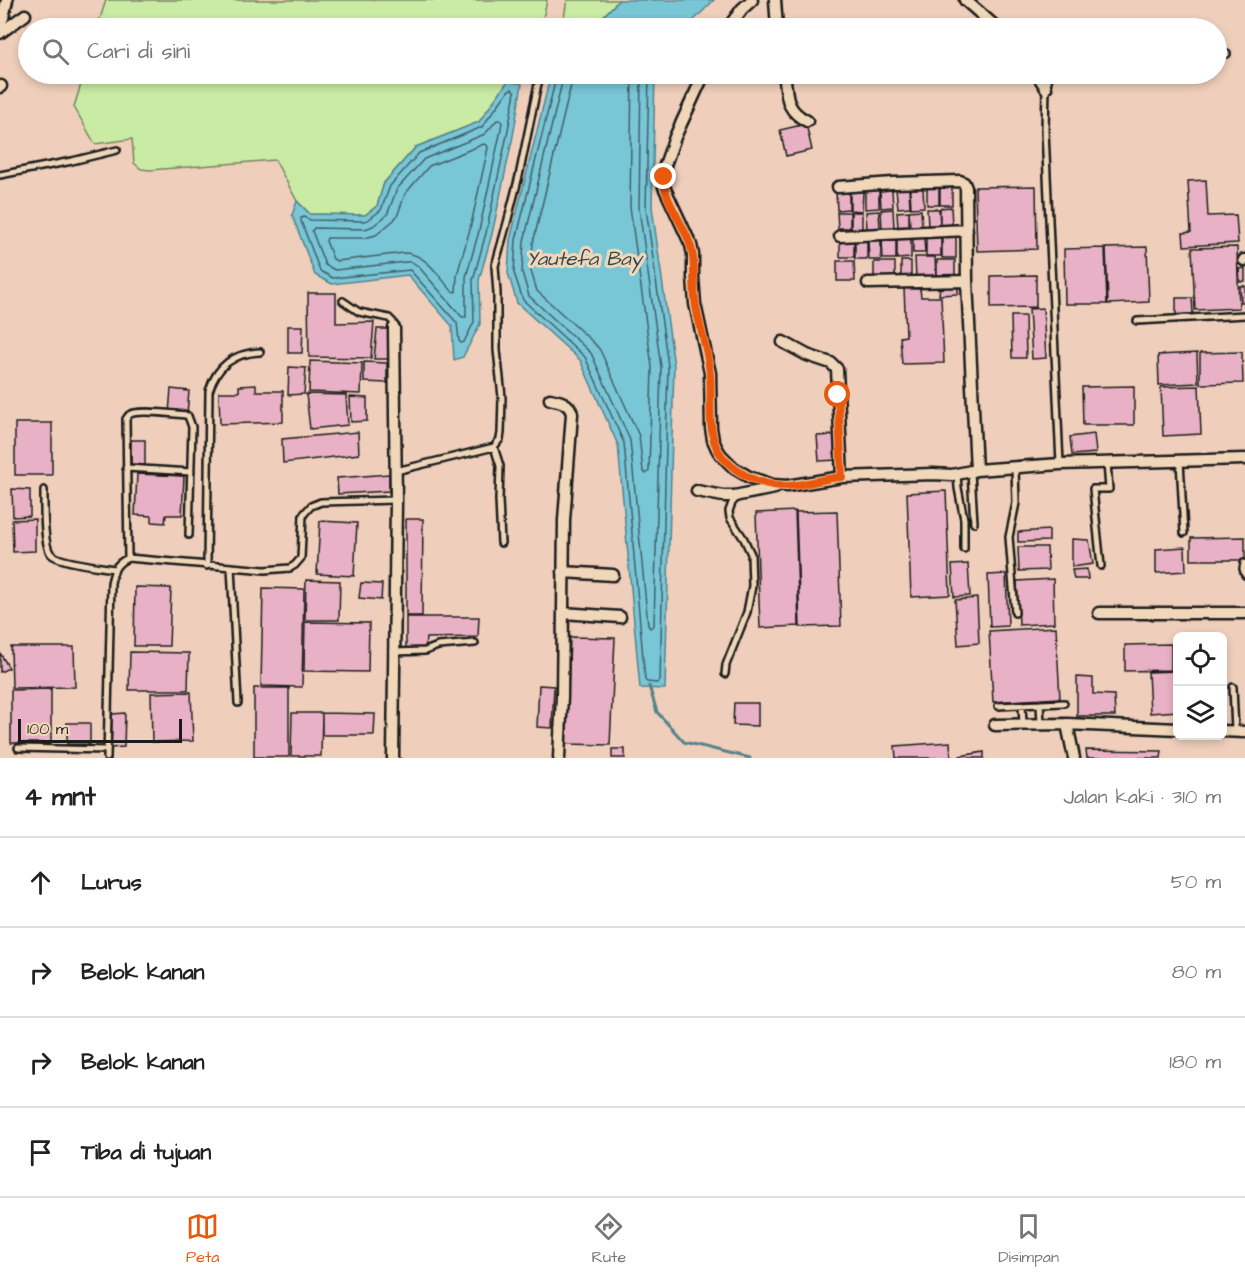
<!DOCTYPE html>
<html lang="id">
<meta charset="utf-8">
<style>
:root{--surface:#fff;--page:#f6f6f6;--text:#222;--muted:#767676;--line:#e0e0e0;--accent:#ea580c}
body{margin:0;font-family:"Architects Daughter",sans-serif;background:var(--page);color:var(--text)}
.controls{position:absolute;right:18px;bottom:18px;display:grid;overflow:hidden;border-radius:9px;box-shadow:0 3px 9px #0003}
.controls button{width:54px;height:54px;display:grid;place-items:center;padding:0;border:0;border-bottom:2px solid var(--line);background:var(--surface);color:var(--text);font:30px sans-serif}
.scale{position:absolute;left:18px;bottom:15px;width:164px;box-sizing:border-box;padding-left:6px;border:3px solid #1c1c1c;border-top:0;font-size:16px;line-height:21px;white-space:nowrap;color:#1c1c1c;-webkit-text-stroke:4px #f1d7b9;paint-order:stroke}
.stop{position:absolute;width:18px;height:18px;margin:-14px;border:4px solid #ea580c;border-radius:50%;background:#fff}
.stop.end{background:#ea580c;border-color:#fff;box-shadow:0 2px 6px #0008}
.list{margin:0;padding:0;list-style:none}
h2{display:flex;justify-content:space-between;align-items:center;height:78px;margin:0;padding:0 24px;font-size:26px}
h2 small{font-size:20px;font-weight:400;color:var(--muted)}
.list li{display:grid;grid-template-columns:39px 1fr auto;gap:18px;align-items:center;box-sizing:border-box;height:90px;padding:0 24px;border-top:2px solid var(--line)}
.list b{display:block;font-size:22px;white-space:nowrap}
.list em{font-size:20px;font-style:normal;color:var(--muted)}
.icon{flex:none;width:33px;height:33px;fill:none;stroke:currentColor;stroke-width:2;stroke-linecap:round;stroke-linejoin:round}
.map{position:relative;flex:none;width:1245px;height:758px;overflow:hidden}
.search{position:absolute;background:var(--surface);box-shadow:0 3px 9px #0003;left:18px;right:18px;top:18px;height:66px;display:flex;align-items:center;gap:15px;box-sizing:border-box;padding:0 21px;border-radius:33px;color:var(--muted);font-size:22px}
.sheet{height:438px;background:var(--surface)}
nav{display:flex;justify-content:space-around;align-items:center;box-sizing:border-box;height:84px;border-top:2px solid var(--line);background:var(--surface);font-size:16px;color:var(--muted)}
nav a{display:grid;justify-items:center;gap:3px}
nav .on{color:var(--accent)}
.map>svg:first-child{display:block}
.green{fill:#c9eba3;stroke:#728460;stroke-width:1.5}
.water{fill:#79c6d7;stroke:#54828c;stroke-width:1.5}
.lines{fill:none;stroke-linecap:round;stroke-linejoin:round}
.shore{stroke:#416067;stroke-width:1.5}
.stream{stroke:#54828c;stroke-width:3}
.building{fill:#e9b1c5;stroke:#1c1c1c;stroke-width:1.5}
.lane-casing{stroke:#1c1c1c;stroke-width:10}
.street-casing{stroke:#1c1c1c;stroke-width:15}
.lane{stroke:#f1d7b9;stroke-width:5}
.street{stroke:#f1d7b9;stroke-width:10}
.route{stroke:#ea580c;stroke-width:8}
.labels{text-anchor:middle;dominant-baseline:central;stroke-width:6;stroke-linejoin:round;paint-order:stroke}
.water-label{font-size:20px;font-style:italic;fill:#33464b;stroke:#f1d7b9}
</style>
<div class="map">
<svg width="1245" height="758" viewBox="0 0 1245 758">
<rect width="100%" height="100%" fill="#efcfbb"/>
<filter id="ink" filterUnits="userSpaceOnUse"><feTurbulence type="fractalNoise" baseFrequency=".0167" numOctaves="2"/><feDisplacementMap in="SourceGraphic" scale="12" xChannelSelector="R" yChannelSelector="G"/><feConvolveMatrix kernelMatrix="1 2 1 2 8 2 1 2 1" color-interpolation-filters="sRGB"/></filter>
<g filter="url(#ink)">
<path class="green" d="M106,0H547L541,28H97Z
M567,0H619L592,28H562Z
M84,74H511L508,81L479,122L416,147L384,183L377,206L365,215L310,214L297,201L275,160L150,170L141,169L134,163L132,139L95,144L74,107Z"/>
<path class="water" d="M619,0H714L686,28H589H592Z
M551,74H655L652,207L674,366L665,689L640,688L618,445L580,360L517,303L508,273L510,240Z
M508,81L522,84L513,136L492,234L479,280L480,324L463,357L454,360L452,326L408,275L332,284L315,275L292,215L297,201L310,214L365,215L377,206L384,183L416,147L479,122Z"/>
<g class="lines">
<path class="shore" d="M557,74L516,240L514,273L523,300L585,357L624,443L645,680L647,682L657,683L660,680L668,366L646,208L649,74
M564,74L524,241L522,272L529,296L591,353L630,440L648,625L650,628L654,625L661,367L639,208L641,74
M573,74L572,81L533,243L531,271L537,291L594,343L600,350L639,436L643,471L646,474L649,471L652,367L630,207L632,74
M512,89L515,92L507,135L486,233L473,280L474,322L464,342L461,343L459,341L457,323L410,270L333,278L320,271L301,221V218L304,217L310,220L364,221L368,220L381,210L390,186L419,153L482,127L509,90Z
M497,120H500L502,122L500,134L479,231L466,277V317H462L418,266L412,262H406L335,270L325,265L312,231L314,228L365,229L373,226L387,215L397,189L424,159L485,134Z
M484,144L487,145L488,148L470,229L457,275L456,292L452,291C439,277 426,253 404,253L337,261L333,259L326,241L327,238H365L376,235L394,220L398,214L405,194L429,166Z"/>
<path class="stream" d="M649,686L657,712L684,742L750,758"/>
</g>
<path class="building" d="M806,124L812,150L786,156L780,130Z
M1206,180L1208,216L1236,215L1238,243L1184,246L1183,233L1191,232L1188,181Z
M952,186V205H940V187Z
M1036,186L1037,249L977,251L975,187Z
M927,187H939V205H927Z
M923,188L924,207L911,208L910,189Z
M879,189V208L865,209V190Z
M896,189H909L910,207L898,208Z
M892,190L893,207L881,208L880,191Z
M849,191V209L837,210L836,192Z
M850,191H863L862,211L850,210Z
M951,207L952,225L940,226V208Z
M893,209L894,229L882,230L881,210Z
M927,209H939L940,225L928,226Z
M921,210L922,226H910L909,211Z
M879,211L880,229L867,230L866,212Z
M909,211V227L898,228L897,212Z
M837,212H850V228H838Z
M851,212H862V229H851Z
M926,236H941V256H926Z
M942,237H956V258H942Z
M924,238L925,253H913V239Z
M897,239H911V258L897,259Z
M855,240H867V259H855Z
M881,240V260H869L868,241Z
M882,240H896V259H883Z
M840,241H854V257H840Z
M1147,247L1149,302L1108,304L1106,248Z
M1237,247L1239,308L1195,310L1192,248Z
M1105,248L1107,304H1065L1064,249Z
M915,257H935L936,278L916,279Z
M937,260H955V276L937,277Z
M837,261H854L855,281H837Z
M901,261H911V278H901Z
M874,262H895V278H874Z
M1245,268V281L1240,282L1239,269Z
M1036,275V307L991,308V276Z
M940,285H958V294L939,295Z
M1240,286H1245V302H1241Z
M904,288L920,289L921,297H941L944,363L902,364L900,337L906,336Z
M308,293H336V323L374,322L371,358L309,357Z
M1176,298H1192L1193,314L1176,315Z
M1043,308L1046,358L1032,359L1029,309Z
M1011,316H1025L1026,358H1012Z
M288,326H303L302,353H288Z
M377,329H390L388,359H374Z
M1242,352L1243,383L1200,384V353Z
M1197,353L1198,383L1159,385L1158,355Z
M310,361L362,363L361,394L309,392Z
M364,362L387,363V383L364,382Z
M289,367L306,368L304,394L288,395Z
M256,385V391H283V422L220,424L219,392H239V386Z
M1134,386V425H1083L1082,387Z
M1199,386L1201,434L1163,436L1161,387Z
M171,389L189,391L187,414L169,413Z
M306,394L346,395L348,425L310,429Z
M350,397L367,398V421L351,422Z
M15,423H52V475H15Z
M358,432L359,454L283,463L282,439Z
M1094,434L1096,453L1072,455L1070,437Z
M836,435L837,460L819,461L817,436Z
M131,440H145V465L131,464Z
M137,474L184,476L182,515H166L165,523L152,522V516L135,515Z
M389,474V491L338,494L337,478Z
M12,489L30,490V516L13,517Z
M946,491L950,595L911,597L907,493Z
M795,511L799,626L760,628L756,513Z
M837,511L841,626L800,627L796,512Z
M35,519V551L13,552L12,520Z
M406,519H423L422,616H406Z
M320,521L357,523L354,576L317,574Z
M1049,530V541L1018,542V532Z
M1245,537V560H1191V538Z
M1072,539L1089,540L1093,564L1072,567Z
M1018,547H1047L1048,570L1019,571Z
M1185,547L1186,571L1156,573V549Z
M968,564L970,596L954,597L952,565Z
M1087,569L1088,579H1074L1072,570Z
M1006,574L1008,626L990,627L988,575Z
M1053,579L1054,623L1019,625L1017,581Z
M306,580L340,581L339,620H305Z
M361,583L382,584L381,600L359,598Z
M135,587L171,588L169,646H134Z
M263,588L304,589L302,687L261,686Z
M977,598L979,643L958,645L955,600Z
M406,617H479L478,637L426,638L425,649L406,650Z
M305,622L369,623L368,672L304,671Z
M1056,627L1060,698L993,702L989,631Z
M570,637L615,638L610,745L566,744Z
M1171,644V670L1125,671V645Z
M11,647H74L75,687L12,688Z
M130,652L189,653L188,690H129Z
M0,653L9,668L0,672Z
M1178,671V711L1150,713L1148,672Z
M1077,677L1093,678V694L1114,695L1115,716H1077Z
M539,685L554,686L552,728L537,727Z
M254,688H289V757H254Z
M51,689V743H11V690Z
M191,692L193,741L152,742L151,693Z
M734,703H758V726L733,725Z
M125,713L124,747L111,748L112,714Z
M292,713H322L321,756H291Z
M322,713L375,714L374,735H322Z
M67,723H90V744H67Z
M950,742L951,758H896L895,746Z
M612,749H625V758H612Z
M1086,750L1162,751L1161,758H1087Z
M984,752V758H960V756Z"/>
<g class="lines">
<g class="lane-casing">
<path id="lane" d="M1216,51L1227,54
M1050,74L1046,88L1045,131L1060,464
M0,175L72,161L117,150
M343,301L359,312L389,318L393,322L394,328
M1137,321L1245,315
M494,447L500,466L499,500L501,543
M1180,461L1184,533
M126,468L191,472
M396,471L494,447L500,439L501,433L502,397L497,350V293L495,266L507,223L519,176L540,74
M971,472L974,523
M957,474L958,488L964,519V549
M44,490C44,504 43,545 51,554C58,562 102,567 114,569
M128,558L126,419C127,418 128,416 129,415C136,409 175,414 185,415L188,416L192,427L189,535
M1244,563L1243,569L1245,575
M207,566L209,391C217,365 234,353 260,352
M1101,566L1093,489H1109L1107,463
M231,567L238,703
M1015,613L1009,537L1016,503L1015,467
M394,652L425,651L438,646L475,643
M725,674L726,665L747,612L752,586L751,554L744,539L730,518L729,511L732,503L738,496
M1233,687L1235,731
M1022,705L1023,724
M998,706L1040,704
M1041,724L1040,704L1064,703
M18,748L107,750
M107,758L111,583C114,570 115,564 128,558L265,570L290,568L295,565L301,558L303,515L311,506L321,502L396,500"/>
</g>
<g class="street-casing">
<path id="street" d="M775,0L777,28
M965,0L997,28
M0,22L3,18L7,0
M728,28L742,9L752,0
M0,33L25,15
M704,74L675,137L665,165L664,187L678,217L691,245L693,254V277L695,304L710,373L711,428L713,440L717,449L721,455L734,468L749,477L773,485L787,486L842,477L933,474L952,475L976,470L1060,464L1245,459
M784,74C788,96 784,109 807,121
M1037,74L1046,88
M0,87L1,86
M838,187L893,183L960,181L964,183L966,188L967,281L976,470
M840,236L967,230
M1244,260H1245
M868,283L967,281
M783,342L807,355L831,363L837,369L842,477
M550,399C560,401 570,403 572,414L564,520L562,696L559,758
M697,491L723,496H734L775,488
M563,572L613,575
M563,613L620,617
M1099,613H1245
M1067,724L1074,758
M995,725L1067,724L1178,729
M1222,731L1245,732
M393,758L396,500L394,328"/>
</g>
<use href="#lane" class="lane"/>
<use href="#street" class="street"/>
</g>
</g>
<g class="lines" filter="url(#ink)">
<path class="route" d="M664,177C663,204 690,229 693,257C695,273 693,290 696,307C700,329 708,351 710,374C712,395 708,417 713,437C720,468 759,487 788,486C806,485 824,478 842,477L838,395"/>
</g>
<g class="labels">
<g class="water-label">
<text x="584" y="259">Yautefa Bay</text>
</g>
</g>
</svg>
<div class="controls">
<button><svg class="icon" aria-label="locate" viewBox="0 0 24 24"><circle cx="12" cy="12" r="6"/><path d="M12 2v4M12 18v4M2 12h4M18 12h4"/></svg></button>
<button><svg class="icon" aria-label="layers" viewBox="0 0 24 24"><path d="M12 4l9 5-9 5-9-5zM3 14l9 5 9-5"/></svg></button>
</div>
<div class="scale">100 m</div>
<div class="stop" style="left:838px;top:395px"></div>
<div class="stop end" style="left:664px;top:177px"></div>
<div class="search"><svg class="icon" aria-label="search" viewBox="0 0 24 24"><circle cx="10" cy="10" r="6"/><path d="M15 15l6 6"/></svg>Cari di sini</div>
</div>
<section class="sheet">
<h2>4 mnt<small>Jalan kaki · 310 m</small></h2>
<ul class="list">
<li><svg class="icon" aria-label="ahead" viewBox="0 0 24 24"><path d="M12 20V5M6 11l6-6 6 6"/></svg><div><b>Lurus</b></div><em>50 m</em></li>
<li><svg class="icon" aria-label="right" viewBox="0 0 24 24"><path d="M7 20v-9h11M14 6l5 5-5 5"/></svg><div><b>Belok kanan</b></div><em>80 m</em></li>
<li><svg class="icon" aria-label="right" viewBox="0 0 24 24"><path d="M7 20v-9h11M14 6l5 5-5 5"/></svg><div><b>Belok kanan</b></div><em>180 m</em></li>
<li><svg class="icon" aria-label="arrive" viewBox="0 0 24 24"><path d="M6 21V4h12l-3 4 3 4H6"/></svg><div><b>Tiba di tujuan</b></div></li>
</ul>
</section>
<nav>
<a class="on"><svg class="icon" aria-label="map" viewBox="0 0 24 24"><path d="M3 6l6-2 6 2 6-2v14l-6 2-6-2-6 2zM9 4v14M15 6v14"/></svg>Peta</a>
<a><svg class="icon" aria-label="directions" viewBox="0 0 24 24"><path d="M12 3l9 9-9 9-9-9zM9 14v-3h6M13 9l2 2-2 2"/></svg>Rute</a>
<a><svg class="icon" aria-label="saved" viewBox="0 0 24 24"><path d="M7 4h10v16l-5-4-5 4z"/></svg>Disimpan</a>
</nav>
